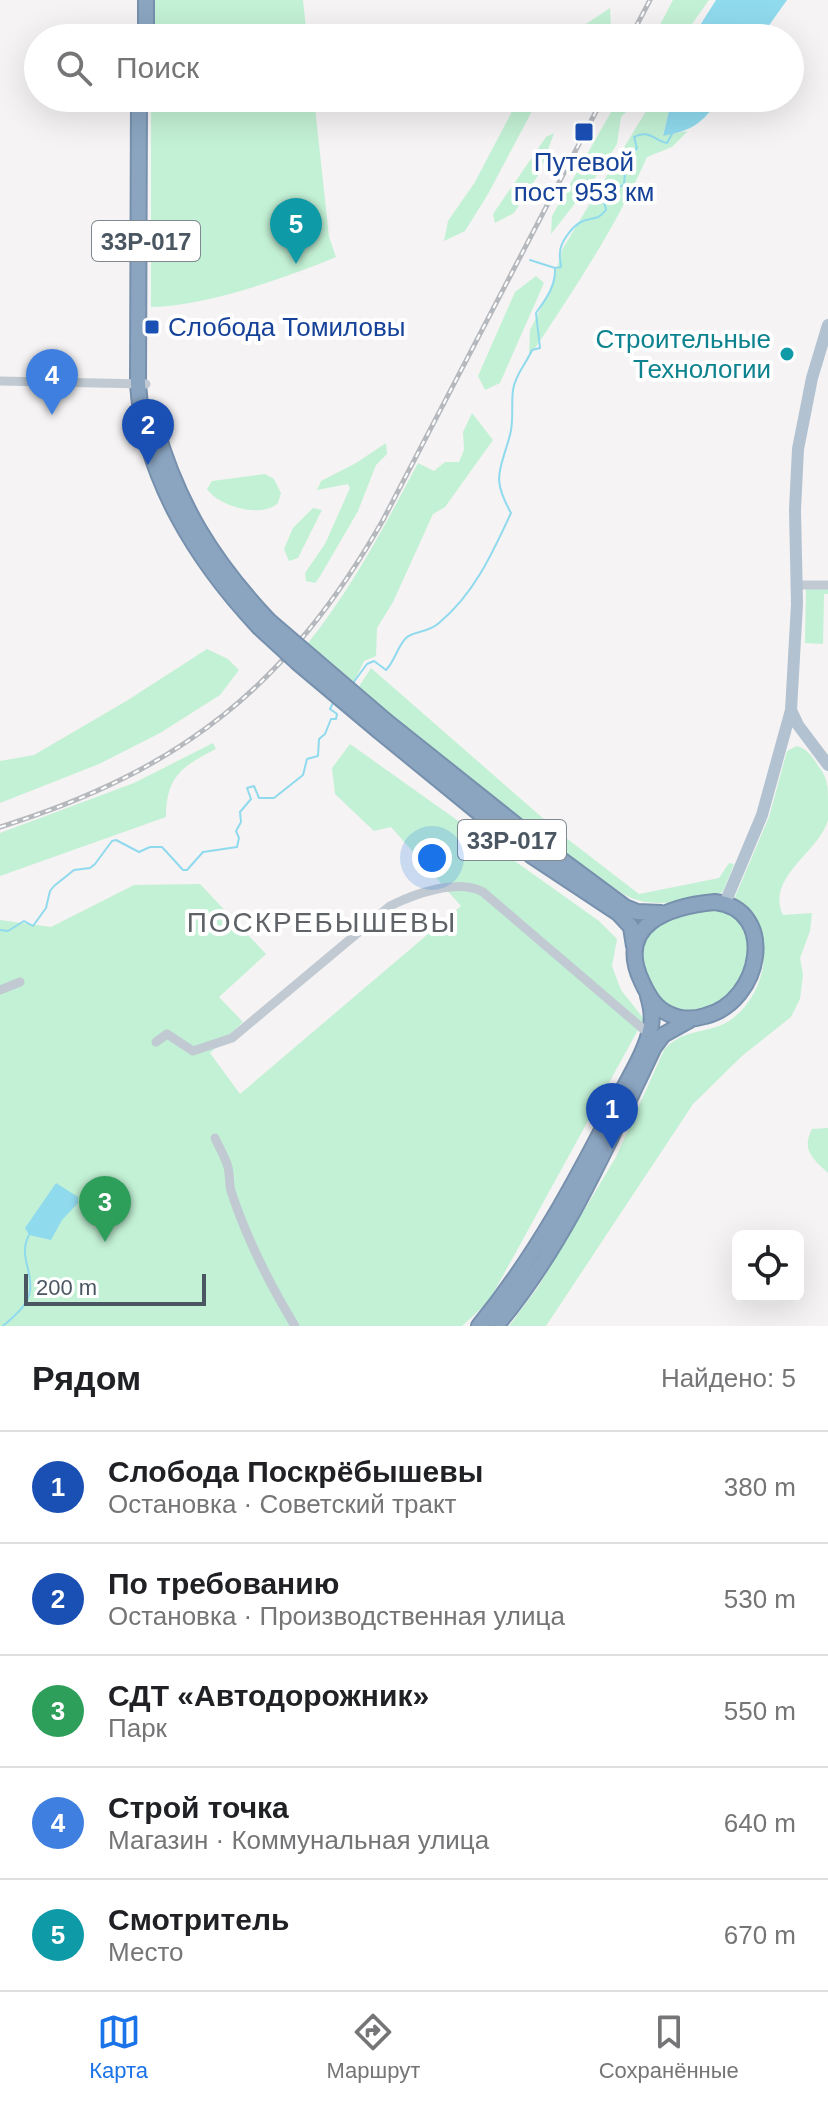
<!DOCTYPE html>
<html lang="ru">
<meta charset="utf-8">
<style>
:root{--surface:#fff;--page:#f6f6f6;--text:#202124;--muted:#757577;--line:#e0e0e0;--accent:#1a73e8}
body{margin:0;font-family:Arial,sans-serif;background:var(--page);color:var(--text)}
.controls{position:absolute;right:24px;bottom:24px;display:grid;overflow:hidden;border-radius:12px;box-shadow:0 8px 32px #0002}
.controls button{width:72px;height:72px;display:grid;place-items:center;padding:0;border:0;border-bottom:2px solid var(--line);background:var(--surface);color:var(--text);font:40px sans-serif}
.scale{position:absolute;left:24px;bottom:20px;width:182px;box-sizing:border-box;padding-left:8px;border:4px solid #4a5661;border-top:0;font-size:22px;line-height:28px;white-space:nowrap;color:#4a5661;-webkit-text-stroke:6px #fff;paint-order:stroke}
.you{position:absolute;left:432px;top:858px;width:28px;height:28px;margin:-20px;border:6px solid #fff;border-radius:50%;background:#1a73e8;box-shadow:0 0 0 12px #1a73e833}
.badge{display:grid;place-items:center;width:52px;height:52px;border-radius:50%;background:var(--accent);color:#fff;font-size:26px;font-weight:700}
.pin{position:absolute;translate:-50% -66px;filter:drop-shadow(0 2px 4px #0008)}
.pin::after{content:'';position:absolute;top:42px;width:28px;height:24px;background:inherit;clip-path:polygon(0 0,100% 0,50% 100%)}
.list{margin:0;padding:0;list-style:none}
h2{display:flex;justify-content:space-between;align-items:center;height:104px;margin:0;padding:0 32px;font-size:34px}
h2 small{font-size:26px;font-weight:400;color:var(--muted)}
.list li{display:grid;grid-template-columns:52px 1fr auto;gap:24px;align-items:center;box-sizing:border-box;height:112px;padding:0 32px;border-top:2px solid var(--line)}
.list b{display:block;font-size:30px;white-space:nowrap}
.list p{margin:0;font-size:26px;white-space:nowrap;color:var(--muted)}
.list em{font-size:26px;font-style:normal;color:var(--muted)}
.icon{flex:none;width:44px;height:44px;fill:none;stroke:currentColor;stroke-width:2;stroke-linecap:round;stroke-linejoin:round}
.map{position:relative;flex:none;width:828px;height:1326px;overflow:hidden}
.search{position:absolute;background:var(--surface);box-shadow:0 8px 32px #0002;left:24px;right:24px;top:24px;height:88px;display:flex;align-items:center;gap:20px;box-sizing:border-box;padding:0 28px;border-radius:44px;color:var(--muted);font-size:30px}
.sheet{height:664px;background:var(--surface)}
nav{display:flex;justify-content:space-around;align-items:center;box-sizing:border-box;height:112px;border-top:2px solid var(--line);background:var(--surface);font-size:22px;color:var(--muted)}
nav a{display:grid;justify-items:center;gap:4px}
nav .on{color:var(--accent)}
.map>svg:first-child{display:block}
.green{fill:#c3f1d5}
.water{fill:#90daee}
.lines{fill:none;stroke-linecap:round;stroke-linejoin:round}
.stream{stroke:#90daee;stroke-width:2}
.highway-casing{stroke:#7690ad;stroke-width:18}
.minor{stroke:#c1cad2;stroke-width:9}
.major{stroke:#b3c2d1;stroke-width:12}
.highway{stroke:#8ba5c1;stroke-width:14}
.rail-casing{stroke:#b5b8bd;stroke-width:5}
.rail{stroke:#fff;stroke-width:2;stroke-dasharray:6;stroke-linecap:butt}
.highway-bridge-casing{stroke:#7690ad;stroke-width:18;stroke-linecap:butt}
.highway-bridge{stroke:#8ba5c1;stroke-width:14}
.transit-dot{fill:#1a4fb4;stroke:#fff;stroke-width:3}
.culture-dot{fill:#0f9aa8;stroke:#fff;stroke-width:3}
.labels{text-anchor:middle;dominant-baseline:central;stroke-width:8;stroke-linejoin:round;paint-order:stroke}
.shield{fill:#fff;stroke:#808990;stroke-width:2}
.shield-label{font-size:24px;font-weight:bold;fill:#4a5661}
.transit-label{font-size:26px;fill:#164399;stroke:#fff}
.culture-label{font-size:26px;fill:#0d838f;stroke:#fff;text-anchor:end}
.neighbourhood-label{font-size:28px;letter-spacing:2px;fill:#5f6368;stroke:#fff}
</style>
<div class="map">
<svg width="828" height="1326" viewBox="0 0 828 1326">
<rect width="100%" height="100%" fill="#f5f3f3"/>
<path class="green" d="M151,0H303L307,38H151Z
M673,0H709L682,38H653Z
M610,8L611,30L608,38H588L592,31L589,27L578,38H565Z
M151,98H314L329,237L336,257C285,278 206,306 151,307Z
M519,98H539L488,194L465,231L444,241L448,221L475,182Z
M619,98H640L621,117L617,144L598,174L551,234L552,216Z
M654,98H672L663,135L688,131L672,147L647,157C616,227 572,293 529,357L530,330L551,288L563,248Z
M554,133L539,174L514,213L495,223L493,214L546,137Z
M536,276L544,283L500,383L485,390L478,376L515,292Z
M472,413L493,440L445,507L433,514L393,602L377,628L376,656L364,661L354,682L308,643C353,587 385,525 418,463L434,471L445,462H459L464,450L463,432Z
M386,443L387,454L376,465L358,511L319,578L315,583L306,581L305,573L325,544L350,488L348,484L317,490L321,481L356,463Z
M265,474L274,479L281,493L278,503C262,519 218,506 207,489L212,481Z
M313,508L322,510L298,558L289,561L284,549L293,528Z
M806,588L828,589V594H824L823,644L805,643Z
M207,649L228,659L239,670L220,695L160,733L99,764L0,803V761L34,755L128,700Z
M371,668L561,834L639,894L719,878L729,863L734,864L723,892C694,901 652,910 625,895L546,842L358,688Z
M213,743L216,749C182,766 166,777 166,817L0,876V833L134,783Z
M350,744L599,921L617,939L612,966L621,990L644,1019L489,1301L462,1326H0V920L51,927L134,885L200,884L266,954L219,997L243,1022L210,1053L240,1094L461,906L391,827L374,831L335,794L332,768Z
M797,746C808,749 813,758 819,767C828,779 828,787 828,801C828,807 828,815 828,820C819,853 765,877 783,915L812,913L810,931L800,958L803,975L800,999L791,1017L742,1056L693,1104L546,1326H509L538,1287L616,1157L664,1050C679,1032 699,1033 719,1026C753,1013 773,965 760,932C755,917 742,910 735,897L769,817L787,751Z
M723,908C728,910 736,913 739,917C756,938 750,985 728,1000C705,1015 674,1019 658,994C617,929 665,912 723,908Z
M828,1128V1173C813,1159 801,1150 812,1129Z"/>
<path class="water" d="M716,0H787L760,38H692Z
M672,98H720C702,124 693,130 663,136Z
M56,1183L78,1197V1203L62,1220L51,1240L29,1235L25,1228Z"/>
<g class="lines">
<path class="stream" d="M530,260L555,268
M353,683L367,664L374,661L386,670C395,661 397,647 406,638C413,631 428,633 439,623C474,594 492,554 511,513C491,477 500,472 510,435C514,421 511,405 513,390C515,375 526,364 532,350L540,348L536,313C546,299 556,286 555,268L561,267C561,262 559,258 560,253C560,242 573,225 583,221C594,217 598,220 606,210L603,197L608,191L624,185L625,173L623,165L637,148L634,137C648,129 654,140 667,143L672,134
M0,930L8,931L24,921L33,926L46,908L50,891L54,886L74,870L90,868L95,864L112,841L116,840L139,852L150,847H162L183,870H187L203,852L237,847L239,838L236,831L241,822L240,812L251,799L247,788L254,786L259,798H274L303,775L307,759L318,756L319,739L325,734L331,719H336L337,714L330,709L334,701
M3,1326C14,1316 28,1306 30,1291C33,1270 18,1256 29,1235"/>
<g class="highway-casing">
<path id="highway" d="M146,38V0
M139,98L138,384C144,477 197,561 259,627
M155,425C177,504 213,561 268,620
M387,722L540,844L625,907L637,912L661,913
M379,731L532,856L618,913L631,927L634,946
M715,902C778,909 762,1002 705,1016C692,1020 681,1020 669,1014C655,1008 648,995 642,982C614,924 670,906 715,902Z
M479,1326C536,1256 575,1183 616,1103C628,1079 646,1052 651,1026C653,1015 651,1006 648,996
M496,1326C565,1244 608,1143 654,1047L663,1035L690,1020"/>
</g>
<path class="minor" d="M0,381L146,384
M796,585H828
M0,990L20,982
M156,1042L167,1034L193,1051L232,1038L390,906C414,894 458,878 483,892L649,1034
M215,1138C219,1147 225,1157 228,1167C230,1175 229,1184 231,1191C247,1240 269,1283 295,1326"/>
<path class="major" d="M791,710L798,725L828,765
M725,903L762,815L791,710L797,604L795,510L798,449L812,378L828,325"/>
<use href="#highway" class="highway"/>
<g class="rail-casing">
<path id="rail" d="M630,38L650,0
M0,827C181,771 289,685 383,520L603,98"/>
</g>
<use href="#rail" class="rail"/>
<g class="highway-bridge-casing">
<path id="highway-bridge" d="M268,620L387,722
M259,627L297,662L379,731"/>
</g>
<use href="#highway-bridge" class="highway-bridge"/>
</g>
<g class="transit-dot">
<rect x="574" y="122" width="20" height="20" rx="4"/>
<rect x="144" y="319" width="16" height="16" rx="4"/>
</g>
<circle class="culture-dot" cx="787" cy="354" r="8"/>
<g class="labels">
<g class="shield">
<rect x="92" y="221" width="108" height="40" rx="6"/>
<rect x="458" y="820" width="108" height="40" rx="6"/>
</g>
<g class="shield-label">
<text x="146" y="241">33Р-017</text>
<text x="512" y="840">33Р-017</text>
</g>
<g class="transit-label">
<text x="584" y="162">Путевой<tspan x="584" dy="30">пост 953 км</tspan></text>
<text x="168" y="327" text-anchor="start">Слобода Томиловы</text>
</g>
<g class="culture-label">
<text x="771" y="339">Строительные<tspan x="771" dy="30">Технологии</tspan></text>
</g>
<g class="neighbourhood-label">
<text x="322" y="922">ПОСКРЕБЫШЕВЫ</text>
</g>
</g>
</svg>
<div class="controls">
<button><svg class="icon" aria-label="locate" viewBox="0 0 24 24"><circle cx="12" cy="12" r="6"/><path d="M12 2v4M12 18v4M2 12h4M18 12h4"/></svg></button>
</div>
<div class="scale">200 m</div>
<div class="you"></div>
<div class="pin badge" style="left:612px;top:1149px;background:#1a4fb4">1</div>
<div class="pin badge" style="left:148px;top:465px;background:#1a4fb4">2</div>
<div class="pin badge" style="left:105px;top:1242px;background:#2e9e5b">3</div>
<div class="pin badge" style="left:52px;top:415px;background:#3f7fe0">4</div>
<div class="pin badge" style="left:296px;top:264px;background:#0f9aa8">5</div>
<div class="search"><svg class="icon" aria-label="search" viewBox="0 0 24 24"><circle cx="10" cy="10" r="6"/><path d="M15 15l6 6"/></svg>Поиск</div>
</div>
<section class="sheet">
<h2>Рядом<small>Найдено: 5</small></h2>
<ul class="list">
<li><span class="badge" style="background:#1a4fb4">1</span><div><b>Слобода Поскрёбышевы</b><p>Остановка · Советский тракт</p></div><em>380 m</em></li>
<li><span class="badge" style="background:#1a4fb4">2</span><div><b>По требованию</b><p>Остановка · Производственная улица</p></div><em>530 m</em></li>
<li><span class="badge" style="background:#2e9e5b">3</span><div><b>СДТ «Автодорожник»</b><p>Парк</p></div><em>550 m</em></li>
<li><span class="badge" style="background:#3f7fe0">4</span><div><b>Строй точка</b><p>Магазин · Коммунальная улица</p></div><em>640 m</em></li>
<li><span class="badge" style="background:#0f9aa8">5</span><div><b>Смотритель</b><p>Место</p></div><em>670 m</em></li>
</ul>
</section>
<nav>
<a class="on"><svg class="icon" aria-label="map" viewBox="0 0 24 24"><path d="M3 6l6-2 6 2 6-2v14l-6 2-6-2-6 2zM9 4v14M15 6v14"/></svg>Карта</a>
<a><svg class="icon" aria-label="directions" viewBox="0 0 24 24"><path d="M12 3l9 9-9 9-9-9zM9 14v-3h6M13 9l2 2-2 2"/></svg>Маршрут</a>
<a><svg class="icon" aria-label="saved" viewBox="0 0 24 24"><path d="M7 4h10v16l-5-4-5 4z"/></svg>Сохранённые</a>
</nav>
